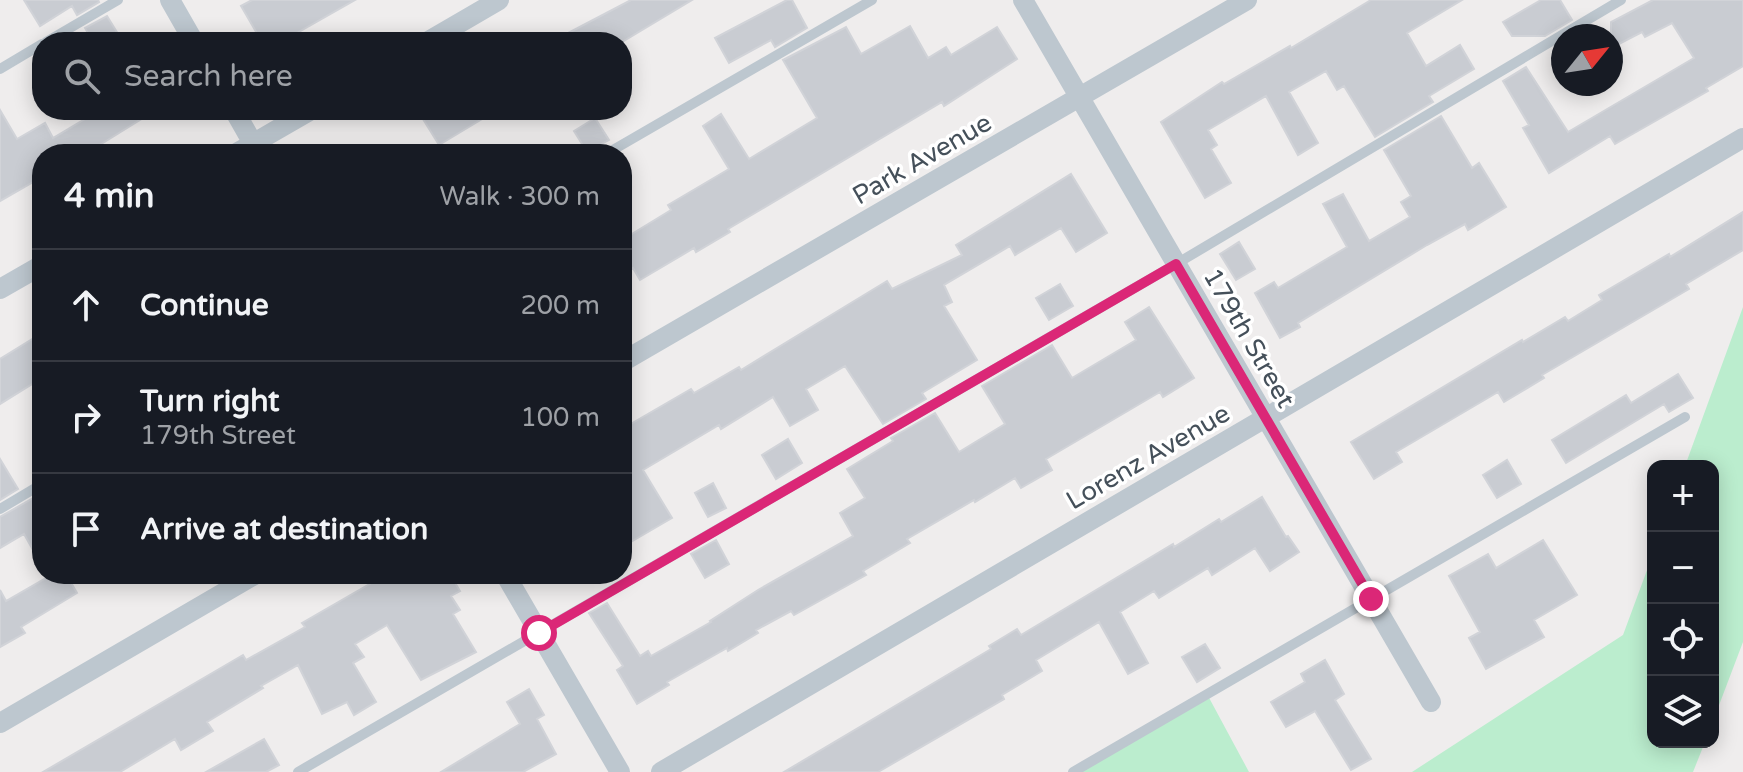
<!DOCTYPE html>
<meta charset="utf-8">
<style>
:root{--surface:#171b24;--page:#242831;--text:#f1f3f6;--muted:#9ea1a6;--line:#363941}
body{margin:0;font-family:"Varela Round",sans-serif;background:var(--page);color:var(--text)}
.controls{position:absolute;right:24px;bottom:24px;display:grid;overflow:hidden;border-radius:16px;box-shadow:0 4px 20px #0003}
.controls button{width:72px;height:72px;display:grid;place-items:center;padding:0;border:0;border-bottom:2px solid var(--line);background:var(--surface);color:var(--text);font:40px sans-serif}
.compass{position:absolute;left:1551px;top:24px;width:72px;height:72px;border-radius:50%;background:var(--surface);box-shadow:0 4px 20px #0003;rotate:60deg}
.stop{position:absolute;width:24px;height:24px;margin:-18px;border:6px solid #db2777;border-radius:50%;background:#fff}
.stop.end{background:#db2777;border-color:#fff;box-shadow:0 2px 8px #0008}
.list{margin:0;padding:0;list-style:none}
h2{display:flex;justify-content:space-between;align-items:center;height:104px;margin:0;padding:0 32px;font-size:34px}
h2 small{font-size:26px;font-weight:400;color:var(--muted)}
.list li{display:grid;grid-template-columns:52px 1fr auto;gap:24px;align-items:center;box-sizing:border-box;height:112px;padding:0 32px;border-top:2px solid var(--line)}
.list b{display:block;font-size:30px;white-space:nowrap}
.list p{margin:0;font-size:26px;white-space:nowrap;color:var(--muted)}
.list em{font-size:26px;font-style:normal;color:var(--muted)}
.icon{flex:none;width:44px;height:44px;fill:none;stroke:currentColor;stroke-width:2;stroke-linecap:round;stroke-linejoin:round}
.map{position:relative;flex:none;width:1743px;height:772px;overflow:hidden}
.search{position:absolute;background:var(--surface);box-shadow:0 4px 20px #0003;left:32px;top:32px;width:600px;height:88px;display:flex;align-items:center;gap:20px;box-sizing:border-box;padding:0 28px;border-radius:32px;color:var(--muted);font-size:30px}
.panel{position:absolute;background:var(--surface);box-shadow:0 4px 20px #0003;left:32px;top:144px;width:600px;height:440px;border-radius:32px}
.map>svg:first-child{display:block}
.green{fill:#bbedce}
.building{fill:#c9ccd2;stroke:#d1d3d8;stroke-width:2}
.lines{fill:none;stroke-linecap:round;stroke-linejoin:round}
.service{stroke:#bdc7cf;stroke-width:10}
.minor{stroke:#bdc7cf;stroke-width:20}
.route{stroke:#db2777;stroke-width:10}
.labels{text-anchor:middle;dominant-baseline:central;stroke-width:7;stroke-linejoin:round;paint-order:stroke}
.street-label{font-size:26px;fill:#45505a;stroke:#fff}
</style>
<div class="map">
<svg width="1743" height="772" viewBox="0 0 1743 772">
<rect width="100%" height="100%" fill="#efeded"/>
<path class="green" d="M1743,307V642L1713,721V466H1685Z
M1653,554V742H1705L1693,772H1412L1623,635Z
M1207,694L1249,772H1073Z"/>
<path class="building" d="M24,0H98L99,2L77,15L72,6L40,26Z
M252,0H355L281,42H262L241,6Z
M631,0H692L622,42H551Z
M787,0H792L807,28L775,47L771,40L729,63L715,38Z
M1371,0H1462L1407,33L1426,66L1460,45L1474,69L1429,96L1433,102L1375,137L1344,86L1337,90L1326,71L1289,92L1318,143L1298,155L1266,96L1208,130L1217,145L1211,149L1231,183L1205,198L1161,122L1222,82L1224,84L1290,46L1291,48Z
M1541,0H1560L1572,20L1545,36H1512L1503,22Z
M1653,0H1743V66L1706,88L1708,91L1615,144L1610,136L1549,173L1523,128L1529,125L1503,81L1526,67L1568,132L1694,58L1672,23L1645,37L1642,32L1611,48V22Z
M107,16L123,42H93L85,28Z
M910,26L928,58L946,47L951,55L997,27L1017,59L944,106L942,102L728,229L730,232L696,252L694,248L640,280L633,268L622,275V240L671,210L668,205L729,169L703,126L721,114L749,159L817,118L783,60L846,27L861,54Z
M0,110L17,139L45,123L53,138L100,110H156L85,154H42V177L0,201Z
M438,110H497L439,145L423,119Z
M1441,116L1472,168L1479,163L1506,207L1468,230L1465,224L1427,245L1298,323L1300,327L1280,338L1255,293L1274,282L1278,288L1347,247L1323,204L1343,194L1369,241L1410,217L1401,202L1411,196L1384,150Z
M595,118L609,140L587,152L574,131Z
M1071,174L1107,233L1076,252L1061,228L1015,255L1010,246L944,285L952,302L944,306L977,360L922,393L926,399L883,424L845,366L806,389L818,410L790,426L773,397L721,429L719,425L643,470L672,518L622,547V429L691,389L694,393L739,367L741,370L887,281L892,289L962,255L956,245Z
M1743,212V250L1686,284L1689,289L1542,375L1544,378L1504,402L1498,392L1396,452L1402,462L1374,479L1351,442L1522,340L1523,342L1565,317L1568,321L1602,300L1599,295L1669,254L1670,257Z
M1239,242L1255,269L1236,280L1220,254Z
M1060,284L1073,306L1049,320L1036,298Z
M1149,307L1194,378L1163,397L1160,392L1046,459L1052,470L1021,488L1015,478L975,502L974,500L907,539L910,543L863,571L866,575L794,615L791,611L756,630L758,633L728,651L727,648L667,682L669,685L637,704L617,670L623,666L589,613L607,603L640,656L648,651L651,656L711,622L710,621L758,590L853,536L840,513L865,498L847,469L893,441L891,438L935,413L959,452L1005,424L982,386L1052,345L1072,378L1136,340L1125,322Z
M42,333V378L0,404V359Z
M1678,374L1693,398L1669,412L1664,404L1566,463L1552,440L1626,395L1631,403Z
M788,439L802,463L776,479L762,455Z
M0,459L18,489L0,500Z
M1507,460L1521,484L1497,498L1483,475Z
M713,483L726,508L708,517L695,493Z
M42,493V566L24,534L0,548V517Z
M1262,497L1286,537L1288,536L1299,552L1270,571L1255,548L1212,575L1208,568L1159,598L1154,591L1120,612L1148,663L1128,674L1099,622L1036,660L1042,671L1002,695L1004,699L878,772H784L991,649L989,646L1017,629L1021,635L1173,544L1174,547L1219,519L1221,522Z
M716,540L729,564L705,578L691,554Z
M1543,540L1577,595L1534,620L1544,637L1486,669L1469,638L1480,632L1449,576L1488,554L1496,568Z
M53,574H66L77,593L21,627L25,633L0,647V590L6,601Z
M387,574H450L460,591L451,596L460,610L453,614L476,652L421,680L387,625L355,644L364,657L353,663L376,702L354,715L347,702L322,714L298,665L261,686L263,688L207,722L213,731L181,750L175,739L120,772H43L243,655L246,660L305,627L302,623Z
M1205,644L1220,668L1197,682L1182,657Z
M1325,660L1344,694L1335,700L1371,759L1351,770L1315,711L1286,727L1271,702L1305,682L1301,674Z
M529,689L544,715L537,719L556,754L523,772H441L520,724L507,702Z
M264,739L279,765L266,772H206Z"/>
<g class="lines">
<path class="service" d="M46,42L118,0
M0,69L42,44
M606,154L872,0
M0,509L42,484
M298,772L1176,264L1621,0
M1073,772L1685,417"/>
<path class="minor" d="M170,0L194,42
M1023,0L1431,702
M427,42L499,0
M234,110L259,154
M235,154L311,110
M0,289L42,265
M622,362L1247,0
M505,574L620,772
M0,723L256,574
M661,772L1743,138"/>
</g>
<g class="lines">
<path class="route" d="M539,633L1176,264L1371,599"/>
</g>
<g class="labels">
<g class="street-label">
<text transform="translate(922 159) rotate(-30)">Park Avenue</text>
<text transform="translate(1249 338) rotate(60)">179th Street</text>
<text transform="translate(1148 457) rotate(-30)">Lorenz Avenue</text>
</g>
</g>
</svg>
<div class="controls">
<button>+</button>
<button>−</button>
<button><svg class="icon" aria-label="locate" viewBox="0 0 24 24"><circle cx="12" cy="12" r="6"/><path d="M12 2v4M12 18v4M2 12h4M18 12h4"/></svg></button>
<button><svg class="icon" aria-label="layers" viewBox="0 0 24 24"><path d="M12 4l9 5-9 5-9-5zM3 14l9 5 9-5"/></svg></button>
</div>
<svg class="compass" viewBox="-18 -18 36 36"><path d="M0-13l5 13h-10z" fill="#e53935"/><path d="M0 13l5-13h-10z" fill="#9ea1a6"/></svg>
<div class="stop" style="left:539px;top:633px"></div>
<div class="stop end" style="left:1371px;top:599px"></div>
<div class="search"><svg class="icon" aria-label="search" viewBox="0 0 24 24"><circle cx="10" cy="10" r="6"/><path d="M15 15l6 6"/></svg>Search here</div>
<section class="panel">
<h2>4 min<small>Walk · 300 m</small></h2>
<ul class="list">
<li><svg class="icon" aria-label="ahead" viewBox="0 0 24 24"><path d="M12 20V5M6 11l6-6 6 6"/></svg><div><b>Continue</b></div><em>200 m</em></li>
<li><svg class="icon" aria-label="right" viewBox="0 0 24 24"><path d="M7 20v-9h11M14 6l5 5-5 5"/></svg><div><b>Turn right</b><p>179th Street</p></div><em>100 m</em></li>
<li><svg class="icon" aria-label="arrive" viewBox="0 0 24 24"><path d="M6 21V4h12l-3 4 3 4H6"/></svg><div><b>Arrive at destination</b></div></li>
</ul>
</section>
</div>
